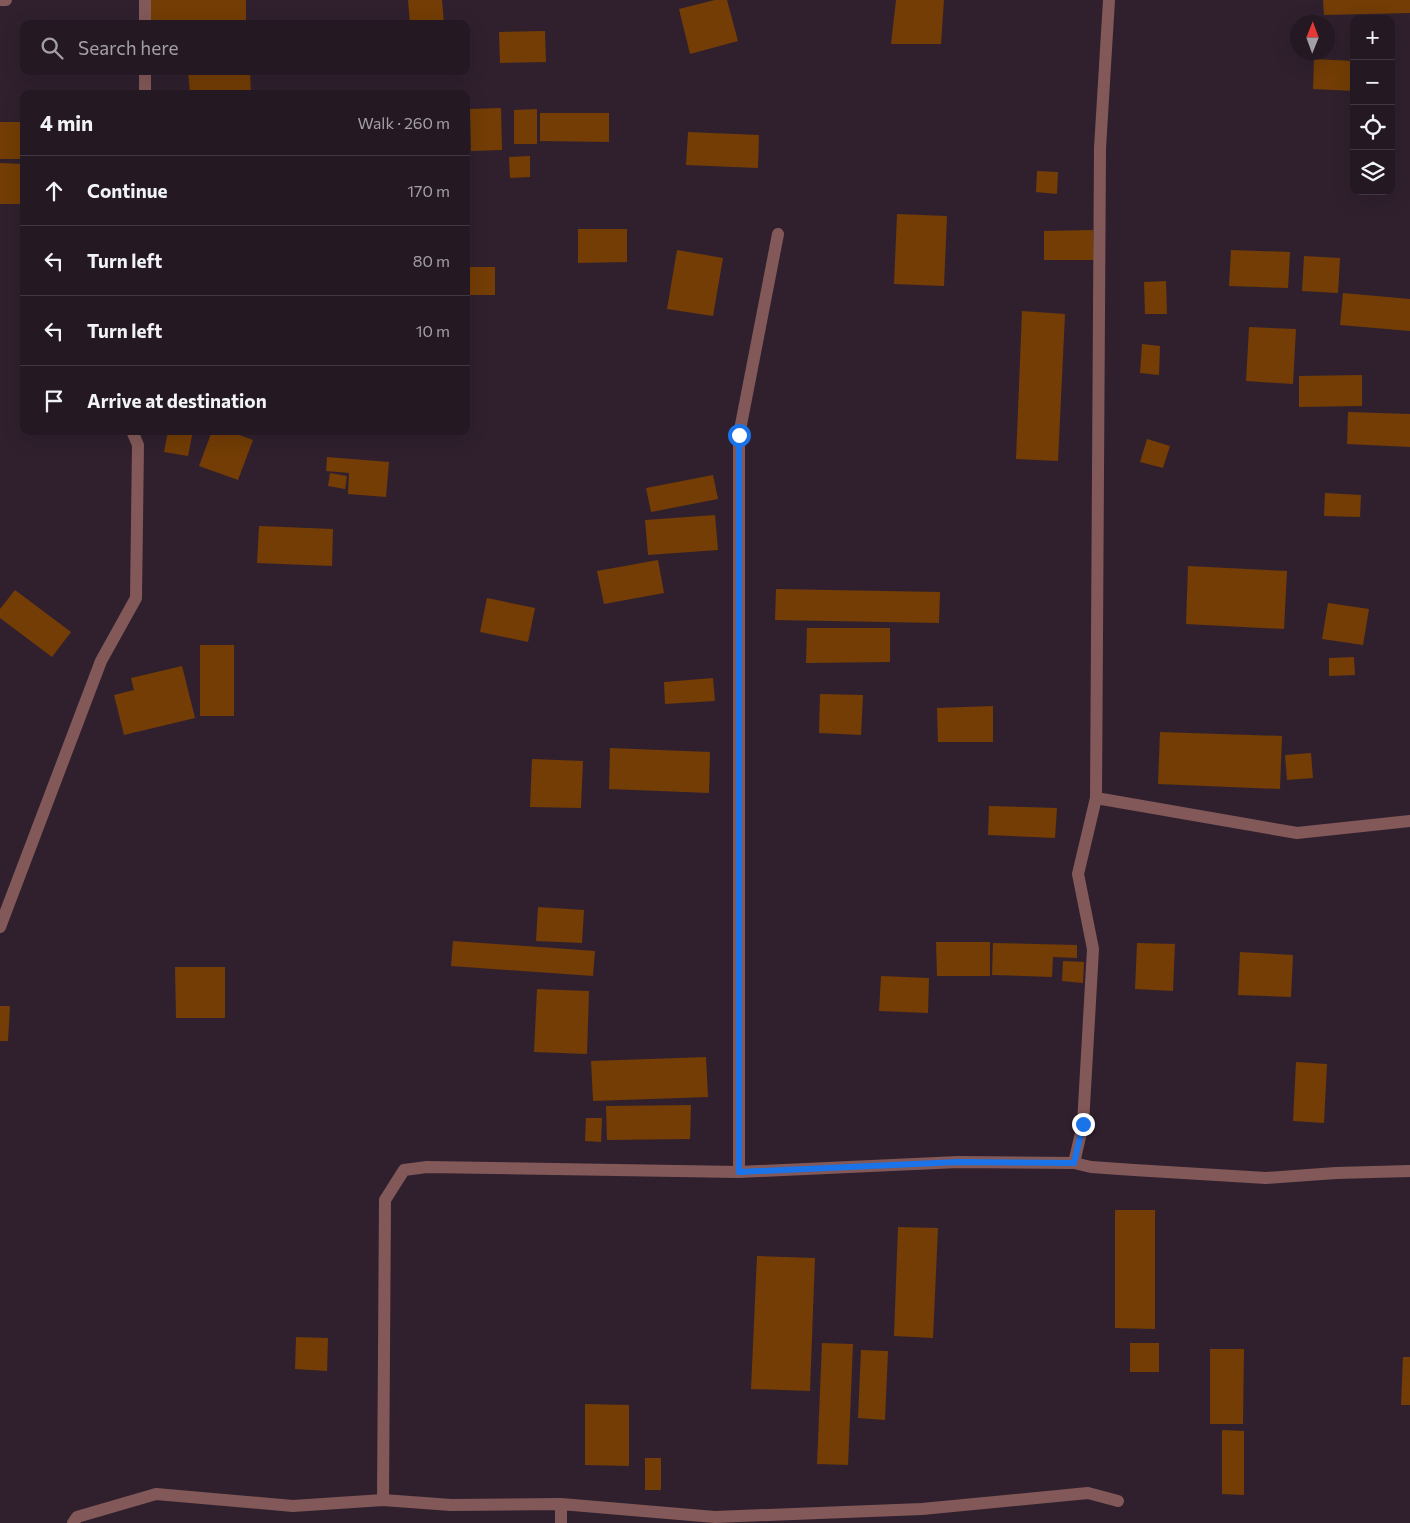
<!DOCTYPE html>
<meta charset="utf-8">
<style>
:root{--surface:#241822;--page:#2c212a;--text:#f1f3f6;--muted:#a3a0a5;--line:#413740}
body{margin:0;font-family:Commissioner,sans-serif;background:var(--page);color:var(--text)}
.controls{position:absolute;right:15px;top:15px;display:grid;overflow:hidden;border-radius:10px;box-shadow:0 5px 20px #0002}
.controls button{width:45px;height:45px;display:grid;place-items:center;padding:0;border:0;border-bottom:1px solid var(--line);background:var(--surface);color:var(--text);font:25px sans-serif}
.compass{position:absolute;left:1290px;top:15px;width:45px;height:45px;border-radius:50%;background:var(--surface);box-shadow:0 5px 20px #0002;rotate:1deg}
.stop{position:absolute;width:15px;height:15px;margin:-11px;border:4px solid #1a73e8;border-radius:50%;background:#fff}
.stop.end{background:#1a73e8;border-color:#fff;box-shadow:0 1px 5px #0008}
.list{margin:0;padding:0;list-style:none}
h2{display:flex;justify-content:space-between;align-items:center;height:65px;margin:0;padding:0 20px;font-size:21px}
h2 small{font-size:16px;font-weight:400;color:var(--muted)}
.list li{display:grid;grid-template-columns:32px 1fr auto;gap:15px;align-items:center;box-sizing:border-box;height:70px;padding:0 20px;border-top:1px solid var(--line)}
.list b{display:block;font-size:19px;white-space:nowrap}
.list em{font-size:16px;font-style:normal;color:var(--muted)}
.icon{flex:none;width:28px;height:28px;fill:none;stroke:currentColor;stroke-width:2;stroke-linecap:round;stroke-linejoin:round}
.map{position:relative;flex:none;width:1410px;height:1523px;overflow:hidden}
.search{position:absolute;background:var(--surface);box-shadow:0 5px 20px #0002;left:20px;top:20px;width:450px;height:55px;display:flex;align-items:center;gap:12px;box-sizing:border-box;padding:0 18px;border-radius:10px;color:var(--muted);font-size:19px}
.panel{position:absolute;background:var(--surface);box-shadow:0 5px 20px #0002;left:20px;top:90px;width:450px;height:345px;border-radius:10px}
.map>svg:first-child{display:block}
.building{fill:#733d05}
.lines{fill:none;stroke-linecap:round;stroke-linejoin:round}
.street{stroke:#825958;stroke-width:12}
.route{stroke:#1a73e8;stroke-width:6}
</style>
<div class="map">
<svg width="1410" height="1523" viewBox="0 0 1410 1523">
<rect width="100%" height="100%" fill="#30202e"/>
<path class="building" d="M150,0H246V24H150Z
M408,0H442L444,24H410Z
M715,0H727L738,41L690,54L679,9Z
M896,0H944L941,44H891Z
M1323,0H1410V13L1324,15Z
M545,31L546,62L500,63L499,32Z
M1314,59L1354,61V91L1313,89Z
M188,71H250L251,94H190Z
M501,108L502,150L471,151L470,109Z
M537,109V144H514V110Z
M540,113H609V142L540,141Z
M0,122H24V159H0Z
M688,132L759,135L758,168L686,165Z
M530,156V177L510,178L509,157Z
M0,163L24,164V204H0Z
M1037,171L1058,172L1057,194L1036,192Z
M897,214L947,216L944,286L894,284Z
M578,229H627V262L578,263Z
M1093,230L1094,260H1044V231Z
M677,250L723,258L713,316L667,309Z
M1231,250L1290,252L1288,288L1229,286Z
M1304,256L1340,258L1338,293L1302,291Z
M466,267H495V295H466Z
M1166,281L1167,314H1145L1144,282Z
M1343,293L1410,299V331L1340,325Z
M1022,311L1065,314L1058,461L1016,459Z
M1249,327L1296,329L1293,384L1246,381Z
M1142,344L1160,346L1159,375L1140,373Z
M1362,375V406L1299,407V376Z
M1348,412L1410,414V447L1347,444Z
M168,431H193L188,456L164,452Z
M212,431H228L253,440L238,480L199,466Z
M1147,439L1170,446L1163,468L1140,462Z
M327,457L389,462L386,497L348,494L349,473L326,471Z
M330,473L347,476L345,489L328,486Z
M713,475L718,499L651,512L646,488Z
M1325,493L1361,495L1360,517L1324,516Z
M715,515L718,550L648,555L645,520Z
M259,526L333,529L332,566L257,563Z
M658,560L664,593L604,604L597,571Z
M1188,566L1287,571L1284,629L1186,624Z
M776,589L940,592L939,623L775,620Z
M15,590L71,632L52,657L0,618V609Z
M487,598L535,608L528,642L480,632Z
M1328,603L1369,609L1363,645L1322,639Z
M807,628H890V662L806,663Z
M200,645H234V716H200Z
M1354,657L1355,675L1329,676V658Z
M182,666L195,718L124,735L114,695L134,690L131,678Z
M713,678L715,701L665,704L664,682Z
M820,694L863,695L861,735L819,733Z
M993,706V742H938L937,708Z
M1160,732L1282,736L1280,789L1158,784Z
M610,748L710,752L709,793L609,789Z
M1311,753L1313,778L1287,780L1285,755Z
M532,759L583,761L581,808L530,807Z
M989,806L1057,808L1055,838L988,835Z
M538,907L584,910L582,943L536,941Z
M453,941L595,951L593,976L451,966Z
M936,942H990V976H937Z
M993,943L1077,945V958L1053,957L1052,977L992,975Z
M1137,943L1175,944L1173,991L1135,989Z
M1240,952L1293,955L1291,997L1238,995Z
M1063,961L1084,962L1083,983L1062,981Z
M175,967H225V1018H176Z
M881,976L929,978L928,1013L879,1011Z
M537,989L589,991L587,1054L534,1052Z
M0,1006H10L8,1041H0Z
M706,1057L708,1097L593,1101L591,1061Z
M1296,1062L1327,1064L1324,1123L1293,1121Z
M691,1105L690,1139L607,1140L606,1106Z
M586,1118H602L601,1142L585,1141Z
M1115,1210H1155V1329L1115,1328Z
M898,1227L938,1228L933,1338L894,1336Z
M757,1256L815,1258L810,1391L751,1389Z
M296,1337L328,1338L327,1371L295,1369Z
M822,1343L853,1344L848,1465L817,1464Z
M1130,1343H1159V1372H1130Z
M1210,1349H1244L1243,1424H1210Z
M861,1350L888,1351L885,1420L858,1418Z
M1403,1357H1410V1405H1401Z
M585,1404L629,1405V1466L585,1465Z
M1222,1430L1244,1431V1495L1222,1494Z
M645,1458H661V1490H645Z"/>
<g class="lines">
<path class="street" d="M0,0H6
M145,0V24
M1109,0L1100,148L1096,798L1297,833L1410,821
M145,71V94
M0,927L101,661L136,598L138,445L132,431
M1074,1163L1083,1124L1093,949L1078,874L1096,798
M739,1172V435L778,234
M1118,1501L1088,1493L922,1509L715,1517L561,1504L451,1505L383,1500L385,1200L404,1170L427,1167L739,1172L958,1162L1074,1163L1091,1167L1134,1170L1266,1178L1336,1173L1410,1171
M561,1504V1523
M73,1523L77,1517L156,1494L293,1506L383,1500"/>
</g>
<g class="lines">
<path class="route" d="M739,435V1172L958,1162L1074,1163L1083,1124"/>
</g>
</svg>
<div class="controls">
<button>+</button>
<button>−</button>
<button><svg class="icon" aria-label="locate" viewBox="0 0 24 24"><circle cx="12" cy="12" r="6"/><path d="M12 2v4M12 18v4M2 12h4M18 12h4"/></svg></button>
<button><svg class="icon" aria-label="layers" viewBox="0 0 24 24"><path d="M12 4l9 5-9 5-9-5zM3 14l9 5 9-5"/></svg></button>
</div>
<svg class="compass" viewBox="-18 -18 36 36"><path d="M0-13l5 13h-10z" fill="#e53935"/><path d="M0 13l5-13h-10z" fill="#a3a0a5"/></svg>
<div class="stop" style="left:739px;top:435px"></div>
<div class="stop end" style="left:1083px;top:1124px"></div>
<div class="search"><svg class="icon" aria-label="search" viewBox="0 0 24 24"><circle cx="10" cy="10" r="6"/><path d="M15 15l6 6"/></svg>Search here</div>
<section class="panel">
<h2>4 min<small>Walk · 260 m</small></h2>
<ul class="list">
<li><svg class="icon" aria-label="ahead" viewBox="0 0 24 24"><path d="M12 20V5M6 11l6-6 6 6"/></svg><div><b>Continue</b></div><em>170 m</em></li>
<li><svg class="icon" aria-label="left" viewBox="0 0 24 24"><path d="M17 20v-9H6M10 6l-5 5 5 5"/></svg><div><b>Turn left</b></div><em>80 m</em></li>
<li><svg class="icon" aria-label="left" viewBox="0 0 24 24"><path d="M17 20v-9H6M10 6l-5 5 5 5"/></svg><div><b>Turn left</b></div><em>10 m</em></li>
<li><svg class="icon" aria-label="arrive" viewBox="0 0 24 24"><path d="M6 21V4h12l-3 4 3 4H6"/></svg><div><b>Arrive at destination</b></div></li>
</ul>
</section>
</div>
